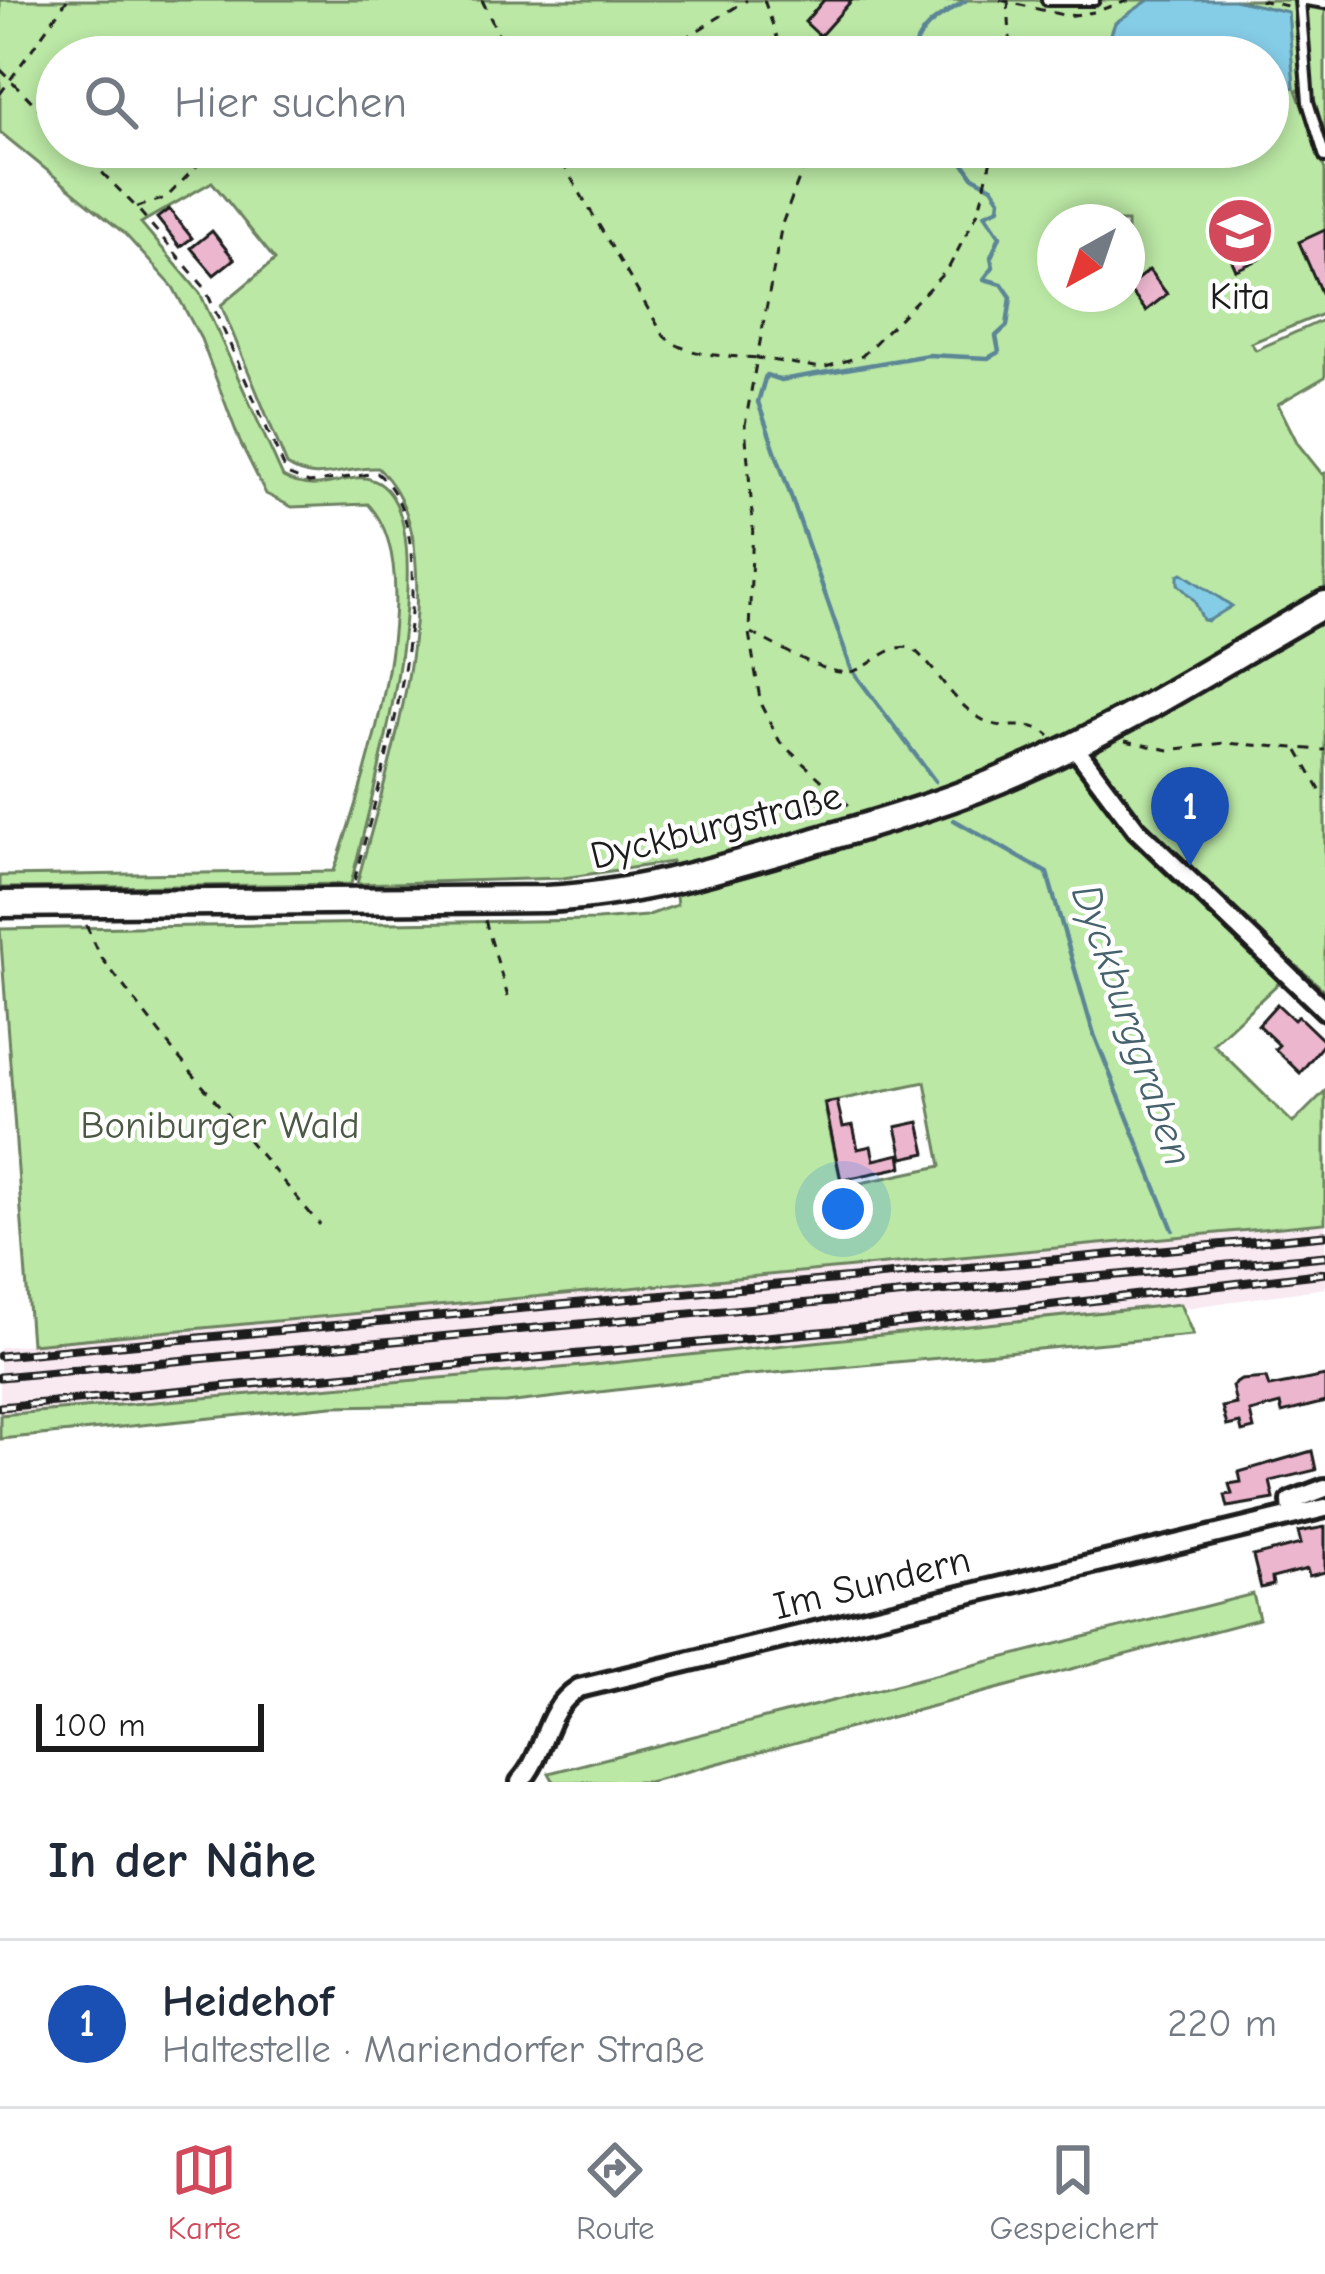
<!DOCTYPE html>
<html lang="de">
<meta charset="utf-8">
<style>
:root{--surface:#fff;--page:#f6f6f7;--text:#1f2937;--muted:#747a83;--line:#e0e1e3;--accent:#d1495b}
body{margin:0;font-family:"Comic Neue",sans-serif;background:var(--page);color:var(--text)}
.compass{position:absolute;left:1037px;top:204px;width:108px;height:108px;border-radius:50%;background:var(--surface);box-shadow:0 6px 18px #0003;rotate:220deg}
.scale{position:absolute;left:36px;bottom:30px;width:228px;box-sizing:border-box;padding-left:12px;border:6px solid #1c1c1c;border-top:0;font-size:33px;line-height:42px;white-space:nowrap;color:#1c1c1c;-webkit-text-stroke:9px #fff;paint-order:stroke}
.you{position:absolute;left:843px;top:1209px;width:42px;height:42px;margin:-30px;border:9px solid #fff;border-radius:50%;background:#1a73e8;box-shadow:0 0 0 18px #1a73e833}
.badge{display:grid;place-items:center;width:78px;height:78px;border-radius:50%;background:var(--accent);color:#fff;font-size:39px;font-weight:700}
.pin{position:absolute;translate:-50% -99px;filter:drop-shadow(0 3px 6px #0008)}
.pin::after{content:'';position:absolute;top:63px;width:42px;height:36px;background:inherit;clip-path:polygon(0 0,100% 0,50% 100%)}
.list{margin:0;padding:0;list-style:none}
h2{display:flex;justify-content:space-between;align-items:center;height:156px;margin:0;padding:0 48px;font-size:51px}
h2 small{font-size:39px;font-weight:400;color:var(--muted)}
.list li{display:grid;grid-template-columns:78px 1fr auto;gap:36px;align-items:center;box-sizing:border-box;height:168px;padding:0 48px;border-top:3px solid var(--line)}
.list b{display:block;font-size:45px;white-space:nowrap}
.list p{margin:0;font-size:39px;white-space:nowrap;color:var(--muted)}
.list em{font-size:39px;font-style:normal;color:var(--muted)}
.icon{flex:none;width:66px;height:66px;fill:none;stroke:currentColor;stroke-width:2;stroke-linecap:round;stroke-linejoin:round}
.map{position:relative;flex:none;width:1325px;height:1782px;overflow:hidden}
.search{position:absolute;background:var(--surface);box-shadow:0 6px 18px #0003;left:36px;right:36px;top:36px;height:132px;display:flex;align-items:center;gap:30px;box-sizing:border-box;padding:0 42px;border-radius:66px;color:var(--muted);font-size:45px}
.sheet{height:324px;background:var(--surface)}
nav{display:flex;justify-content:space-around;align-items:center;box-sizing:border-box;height:168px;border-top:3px solid var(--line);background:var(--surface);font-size:33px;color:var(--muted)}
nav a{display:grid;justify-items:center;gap:6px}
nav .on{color:var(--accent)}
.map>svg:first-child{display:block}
.built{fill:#f9e9f1}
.green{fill:#bbe8a5;stroke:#6c8260;stroke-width:3;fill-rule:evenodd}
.water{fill:#85cce6;stroke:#5b8695;stroke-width:3}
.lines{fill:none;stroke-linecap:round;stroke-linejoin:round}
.stream{stroke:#5b8695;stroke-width:4.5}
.building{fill:#ecb6cf;stroke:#1c1c1c;stroke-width:3}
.lane-casing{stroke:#1c1c1c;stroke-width:16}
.street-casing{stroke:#1c1c1c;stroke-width:26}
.secondary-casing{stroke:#1c1c1c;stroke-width:33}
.path{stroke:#1c1c1c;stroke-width:3;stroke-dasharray:9 9;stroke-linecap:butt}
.lane{stroke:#fff;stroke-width:8}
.street{stroke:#fff;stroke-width:16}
.secondary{stroke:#fff;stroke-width:24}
.rail-casing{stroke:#1c1c1c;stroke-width:9}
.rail{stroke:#fff;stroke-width:4.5;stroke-dasharray:14;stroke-linecap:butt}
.labels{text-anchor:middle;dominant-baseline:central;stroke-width:9;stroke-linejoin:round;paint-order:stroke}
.poi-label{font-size:39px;fill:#1c1c1c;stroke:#fff}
.street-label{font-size:39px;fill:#1c1c1c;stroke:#fff}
.park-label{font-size:39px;fill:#4c5945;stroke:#fff}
.water-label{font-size:42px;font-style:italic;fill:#46626d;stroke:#fff}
</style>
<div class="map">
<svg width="1325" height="1782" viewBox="0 0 1325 1782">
<rect width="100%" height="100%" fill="#fff"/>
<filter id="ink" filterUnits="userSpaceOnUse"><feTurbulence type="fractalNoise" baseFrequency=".00833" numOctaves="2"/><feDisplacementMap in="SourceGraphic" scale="24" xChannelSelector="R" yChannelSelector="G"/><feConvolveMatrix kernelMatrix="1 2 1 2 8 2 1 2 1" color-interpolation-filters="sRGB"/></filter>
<g filter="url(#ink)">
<path class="built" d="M1325,1223V1288L1185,1308L1179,1304L583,1366L0,1415V1347Z"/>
<path class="green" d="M0,0H1149L1115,23L1103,57H57V147H1268V61L1288,88L1294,87L1288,13L1234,0H1325V147L1309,91L1296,90L1325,170V313L1251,343L1256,350L1325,319V377L1278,404L1298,444L1322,474L1325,473V991L1297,966L1213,1044L1293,1123L1325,1091V1223L31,1344L0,929L597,920L646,916L677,905L672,862L563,878L357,884C382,785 465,547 378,468C345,466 316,486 287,465L221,305L275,260L212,182L141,223L200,293L283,477C324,500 351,465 379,483C450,529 367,813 351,884L0,888V876L334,871C361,790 434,572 368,504L292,507L266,494L240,442L201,339L173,287L124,233L0,132ZM1055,222H1127V294H1055ZM925,1082L941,1166L842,1187L824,1103Z
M1180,1304L1193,1335L718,1378L506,1403L332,1406L0,1439V1415L583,1366Z
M1253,1594L1259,1619L648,1782H554L549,1773Z"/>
<path class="water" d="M1149,0H1234L1288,12L1294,87L1288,88L1256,44L1236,57H1103L1115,23Z
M1182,573L1232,606L1208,621L1203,620L1194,600L1178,584V575Z"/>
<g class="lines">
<path class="stream" d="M913,57C916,27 941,16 965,1
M851,668L758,402L766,375L781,380L928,355L988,358L999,352L996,336L1007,326L1011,297L1002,284L984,279L993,267L991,257L1000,236L985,214L999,208L1000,199L992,187L973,177L952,147
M855,674L935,781
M954,820L1047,873L1093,1032L1173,1230"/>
</g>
<path class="building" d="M824,0H852L820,36L805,22Z
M169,209L192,238L180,247L157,218Z
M1325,230V302L1299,242Z
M212,231L234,259L214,275L191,248Z
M1255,248L1260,259L1236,270L1231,259Z
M1149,270L1167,294L1146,311L1127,287Z
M1277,1004L1294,1020L1298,1016L1325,1042L1300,1073L1275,1049L1279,1045L1258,1025Z
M837,1101L843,1127L853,1125L858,1149L871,1146L874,1160L900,1154L902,1167L841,1180L825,1103Z
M919,1122L926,1153L903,1158L896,1127Z
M1325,1376V1402L1282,1413L1280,1404L1250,1412L1254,1429L1242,1432L1240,1423L1227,1426L1222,1407L1236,1404L1232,1386L1241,1380L1266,1378L1269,1387Z
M1312,1451L1316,1470L1270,1481L1274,1499L1228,1507L1225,1495L1232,1494L1229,1484L1241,1482L1239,1472Z
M1325,1527V1572L1309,1576L1307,1569L1272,1578L1273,1585L1261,1588L1253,1556L1301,1544L1298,1532Z"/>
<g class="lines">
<g class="lane-casing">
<path id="lane" d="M1047,0H1094
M1300,0L1308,102L1325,157
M1306,0L1325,3"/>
</g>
<g class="street-casing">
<path id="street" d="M1073,745L1136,829L1325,1010
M1292,1515L1291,1501L1325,1488
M520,1782C547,1753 542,1711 579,1688L1325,1508"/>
</g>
<g class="secondary-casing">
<path id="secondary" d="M0,904L545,899C629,895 706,873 786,850C865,826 945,805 1020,771C1126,725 1225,660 1325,604"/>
</g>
<path class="path" d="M482,0L509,57
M764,0L784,57
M1000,0L1067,16L1094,12
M1008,0L1011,57
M1260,0L1287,6
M1103,9L1130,0
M596,57L674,45L747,0
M0,69L57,127
M0,94L67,0
M77,147L136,207L205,288L287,474L309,483L377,473C459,537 375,796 354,882
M553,147L664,336C689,358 724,355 757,358L745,425L753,524L749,633L761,705L780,742L855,811
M811,147L782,224L757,358L822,368L862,356L948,269L979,210L994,147
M137,207L166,198L215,147
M751,633C773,643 828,677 850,672C874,667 886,643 912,648C940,671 952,705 987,722C1009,732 1030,718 1050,736
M1125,741L1169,750L1224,743L1325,750
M1298,751L1325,799
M485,920L508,997
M86,925L101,957L175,1053L320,1225"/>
<use href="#lane" class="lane"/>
<use href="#street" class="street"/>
<use href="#secondary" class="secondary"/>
<g class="rail-casing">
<path id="rail" d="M0,1356L1325,1235
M0,1377L1325,1256
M0,1407L852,1329L1325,1273"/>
</g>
<use href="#rail" class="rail"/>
</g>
</g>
<defs>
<g id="school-disc" transform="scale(3.45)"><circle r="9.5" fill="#d1495b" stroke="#fff"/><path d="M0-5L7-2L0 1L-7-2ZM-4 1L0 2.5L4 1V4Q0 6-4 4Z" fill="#fff"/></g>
</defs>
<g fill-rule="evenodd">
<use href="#school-disc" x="1240" y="231"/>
</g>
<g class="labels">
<g class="poi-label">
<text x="1240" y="296">Kita</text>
</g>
<g class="street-label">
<text transform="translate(716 826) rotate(-14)">Dyckburgstraße</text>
<text transform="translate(872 1583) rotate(-14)">Im Sundern</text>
</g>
<g class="park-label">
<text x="220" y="1125">Boniburger Wald</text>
</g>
<g class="water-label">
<text transform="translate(1132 1025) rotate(71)">Dyckburggraben</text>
</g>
</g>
</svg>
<svg class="compass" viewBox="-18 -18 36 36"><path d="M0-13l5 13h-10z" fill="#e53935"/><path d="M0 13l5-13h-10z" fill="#747a83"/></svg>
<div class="scale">100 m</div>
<div class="you"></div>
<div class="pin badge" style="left:1190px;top:866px;background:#1a4fb4">1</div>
<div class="search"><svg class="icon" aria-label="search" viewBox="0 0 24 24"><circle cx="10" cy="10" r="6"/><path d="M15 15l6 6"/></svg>Hier suchen</div>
</div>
<section class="sheet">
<h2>In der Nähe<small></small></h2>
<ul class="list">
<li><span class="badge" style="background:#1a4fb4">1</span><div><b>Heidehof</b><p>Haltestelle · Mariendorfer Straße</p></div><em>220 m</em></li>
</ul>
</section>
<nav>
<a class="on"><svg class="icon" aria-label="map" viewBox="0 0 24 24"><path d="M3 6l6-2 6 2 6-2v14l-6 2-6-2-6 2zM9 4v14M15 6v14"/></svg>Karte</a>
<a><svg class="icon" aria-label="directions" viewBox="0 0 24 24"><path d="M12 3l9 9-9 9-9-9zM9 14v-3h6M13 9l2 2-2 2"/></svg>Route</a>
<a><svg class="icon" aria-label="saved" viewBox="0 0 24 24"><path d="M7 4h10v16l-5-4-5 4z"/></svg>Gespeichert</a>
</nav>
